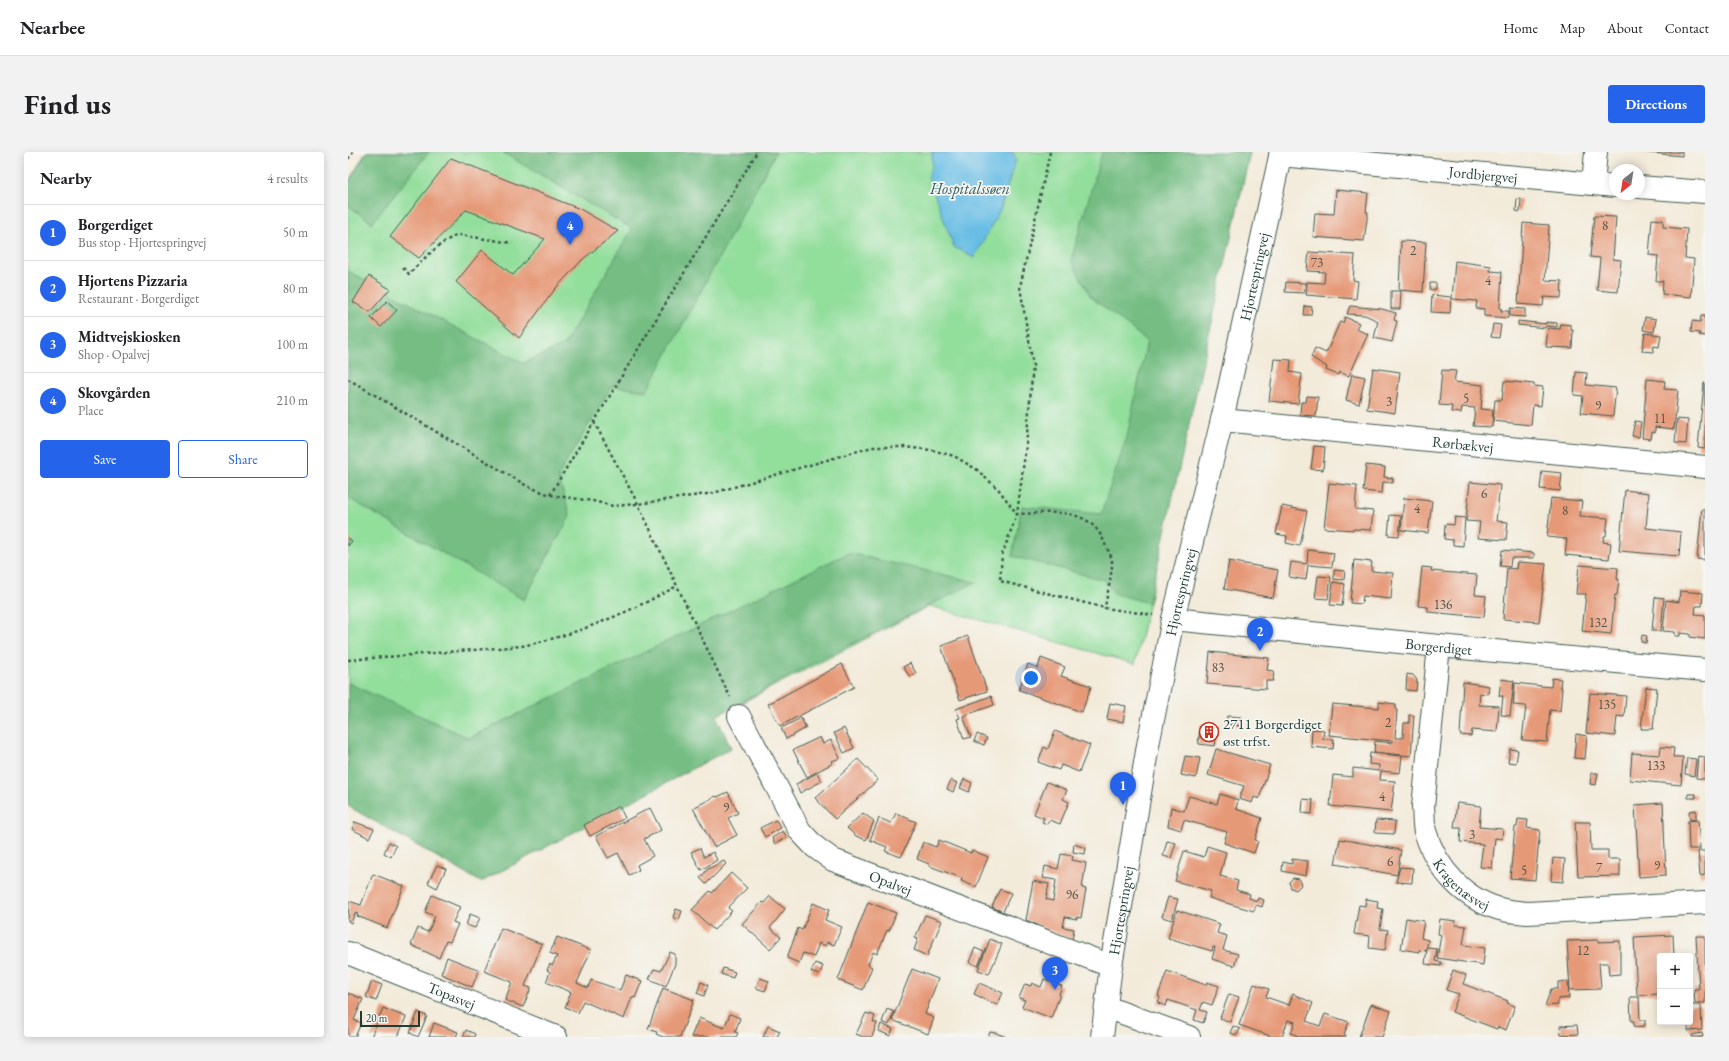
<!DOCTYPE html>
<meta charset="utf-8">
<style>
:root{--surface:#fff;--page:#f2f2f2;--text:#202124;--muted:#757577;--line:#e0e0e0;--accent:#2563eb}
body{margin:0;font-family:"EB Garamond",serif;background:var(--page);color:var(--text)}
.controls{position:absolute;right:12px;bottom:12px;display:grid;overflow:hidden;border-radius:4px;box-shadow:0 2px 10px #0003}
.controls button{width:36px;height:36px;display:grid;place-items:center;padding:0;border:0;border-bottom:1px solid var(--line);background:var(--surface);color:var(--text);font:20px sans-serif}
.compass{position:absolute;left:1261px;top:12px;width:36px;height:36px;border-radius:50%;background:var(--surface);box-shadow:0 2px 10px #0003;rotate:210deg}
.scale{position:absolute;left:12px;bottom:10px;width:60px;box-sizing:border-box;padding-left:4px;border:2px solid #1f3d34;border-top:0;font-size:11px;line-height:14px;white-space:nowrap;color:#1f3d34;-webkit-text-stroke:3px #f6f6f2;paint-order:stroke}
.you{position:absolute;left:683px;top:526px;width:14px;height:14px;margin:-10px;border:3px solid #fff;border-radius:50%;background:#1a73e8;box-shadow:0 0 0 6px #1a73e833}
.badge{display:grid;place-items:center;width:26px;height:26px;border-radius:50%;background:var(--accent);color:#fff;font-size:13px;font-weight:700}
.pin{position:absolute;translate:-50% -33px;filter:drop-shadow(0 1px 2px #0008)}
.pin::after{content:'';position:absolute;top:21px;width:14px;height:12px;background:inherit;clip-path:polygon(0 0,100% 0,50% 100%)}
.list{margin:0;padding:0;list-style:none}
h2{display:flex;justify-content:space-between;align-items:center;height:52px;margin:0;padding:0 16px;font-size:17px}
h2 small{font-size:13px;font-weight:400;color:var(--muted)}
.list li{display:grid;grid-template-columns:26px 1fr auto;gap:12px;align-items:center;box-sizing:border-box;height:56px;padding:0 16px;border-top:1px solid var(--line)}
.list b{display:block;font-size:15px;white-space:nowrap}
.list p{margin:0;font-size:13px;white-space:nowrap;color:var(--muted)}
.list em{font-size:13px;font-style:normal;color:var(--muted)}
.actions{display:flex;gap:8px;padding:12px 16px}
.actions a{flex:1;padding:9px 0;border:1px solid var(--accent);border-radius:4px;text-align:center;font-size:14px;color:var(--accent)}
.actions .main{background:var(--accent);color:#fff}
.map{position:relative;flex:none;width:1357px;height:885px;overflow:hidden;border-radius:4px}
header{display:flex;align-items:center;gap:24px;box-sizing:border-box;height:56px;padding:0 20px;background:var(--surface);border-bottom:1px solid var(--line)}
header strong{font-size:19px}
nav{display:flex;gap:22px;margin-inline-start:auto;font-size:14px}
.intro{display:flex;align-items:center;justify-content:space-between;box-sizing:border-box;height:96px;padding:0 24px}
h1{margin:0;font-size:28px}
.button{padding:10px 18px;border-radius:4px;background:var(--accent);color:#fff;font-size:14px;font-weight:700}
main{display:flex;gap:24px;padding:0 24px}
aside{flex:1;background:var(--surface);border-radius:4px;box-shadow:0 2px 10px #0003}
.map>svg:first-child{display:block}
.green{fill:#92de9b;stroke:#588e68}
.forest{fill:#75bd83;stroke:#4a7d5c}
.water{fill:#68bde5;stroke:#447d8c}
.building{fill:#e69977}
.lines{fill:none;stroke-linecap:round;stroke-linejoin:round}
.street-casing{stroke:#3f574d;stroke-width:24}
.secondary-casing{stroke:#3f574d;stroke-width:24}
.path{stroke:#3f574d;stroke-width:2.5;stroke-dasharray:3 3;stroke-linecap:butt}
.street{stroke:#fff;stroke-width:22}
.secondary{stroke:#fff;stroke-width:22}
.labels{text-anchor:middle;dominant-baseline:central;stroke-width:3.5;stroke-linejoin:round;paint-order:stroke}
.number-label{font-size:13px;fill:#515445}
.street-label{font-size:15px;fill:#1f3d34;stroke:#f6f6f2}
.poi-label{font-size:15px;fill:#1f3d34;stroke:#f6f6f2;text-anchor:start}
.water-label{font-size:16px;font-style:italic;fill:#315d60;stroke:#f6f6f2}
</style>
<header>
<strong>Nearbee</strong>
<nav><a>Home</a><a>Map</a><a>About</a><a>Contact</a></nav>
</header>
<div class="intro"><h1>Find us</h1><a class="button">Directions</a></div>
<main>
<aside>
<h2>Nearby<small>4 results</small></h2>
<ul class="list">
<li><span class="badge">1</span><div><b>Borgerdiget</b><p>Bus stop · Hjortespringvej</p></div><em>50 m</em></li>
<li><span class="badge">2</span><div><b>Hjortens Pizzaria</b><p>Restaurant · Borgerdiget</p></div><em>80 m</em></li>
<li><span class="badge">3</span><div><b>Midtvejskiosken</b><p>Shop · Opalvej</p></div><em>100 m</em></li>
<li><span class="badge">4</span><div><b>Skovgården</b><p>Place</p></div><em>210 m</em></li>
</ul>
<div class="actions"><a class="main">Save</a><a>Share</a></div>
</aside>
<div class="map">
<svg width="1357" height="885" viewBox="0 0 1357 885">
<rect width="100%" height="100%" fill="#f6f6f2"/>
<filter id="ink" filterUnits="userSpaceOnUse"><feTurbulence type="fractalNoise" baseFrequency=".025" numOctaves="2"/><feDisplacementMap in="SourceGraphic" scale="8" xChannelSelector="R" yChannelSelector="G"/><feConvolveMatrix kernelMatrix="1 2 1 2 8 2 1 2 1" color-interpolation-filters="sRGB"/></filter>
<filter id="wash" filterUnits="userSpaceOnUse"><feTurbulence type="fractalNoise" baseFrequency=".012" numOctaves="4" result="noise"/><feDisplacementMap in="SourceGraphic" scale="16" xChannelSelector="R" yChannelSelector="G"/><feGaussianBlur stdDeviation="0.9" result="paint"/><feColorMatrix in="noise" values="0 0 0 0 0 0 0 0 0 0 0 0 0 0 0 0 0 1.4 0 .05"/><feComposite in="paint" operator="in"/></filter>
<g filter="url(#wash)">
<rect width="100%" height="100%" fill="#f3ebda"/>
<path class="green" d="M18,0H902L787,512L582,454L368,564L383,596L133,730L0,654V30Z"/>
<path class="forest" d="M19,0H81L24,71L0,53V32Z
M154,0H428L299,239L264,234L210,324L222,364L176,448L0,346V119L175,211L216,193L284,77Z
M754,0H902L801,451L767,442L756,428L664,404L674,354L753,362L779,285L799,189L743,145L723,108Z
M500,401L628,430L462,513L368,564L383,596L133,730L0,654V531L121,586Z"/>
<path class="water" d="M584,0H665L668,7L652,58L626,106L606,95L580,25L584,13Z"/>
<g id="blocks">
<path class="building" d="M1293,0H1334V4Z
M103,6L232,57L270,79L234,108L207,137L171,186L108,130L134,98L165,123L197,87L118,58L71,106L42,85Z
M988,38L1020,41L1018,60H1020L1016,89L965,85L967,61L986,62Z
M1169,47H1173L1172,60L1168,59Z
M1246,64L1268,65L1265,107L1273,108L1270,140L1249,138L1252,106L1242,105Z
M1304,67L1315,68V75L1339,77L1337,106L1346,107L1343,145L1314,142L1315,129H1308L1310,104L1301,103Z
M1175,71L1201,73L1197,128L1214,129L1213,146L1196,145L1195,154L1170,152Z
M1053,89L1078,90L1075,140L1051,138Z
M961,100L1007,103L1005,128L1010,129L1008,147L958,143L959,130L976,131L977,120L959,119Z
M1107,109L1143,114L1142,119L1154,120L1152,157H1154L1153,159H1161L1160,166L1136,164V157L1128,156L1129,149L1104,147Z
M21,124L42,137L22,160L5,150Z
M938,130L957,131L956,141L937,140Z
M1082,131H1088V137L1082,138Z
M1043,139H1053L1052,157H1043Z
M1084,143L1103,145L1102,161L1083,160Z
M39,149L49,158L33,175L23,166Z
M957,154L964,155L963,163H956Z
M1002,154L1034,157L1048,161L1046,168L1049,169L1044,190L1026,186L1030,169L1017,163L999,162Z
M1162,156L1177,157V165L1162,164Z
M1353,164H1357V184L1351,183L1352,181L1343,180L1344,169L1352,170Z
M997,165L1011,171L1008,177L1020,182L1001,224L991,220L990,223L978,218L979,215L963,205L967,196L978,201L992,170L995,171Z
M1297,165L1308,167L1306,180L1295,178Z
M1170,169L1198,172V170L1209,171V175L1198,174L1197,176L1170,173Z
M1145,172L1153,173L1151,186L1143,185Z
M1213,172L1223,173V178H1225L1224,196L1198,195L1200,176L1212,177Z
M1297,181L1313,183L1311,195L1306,194L1305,200L1294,199Z
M926,207L943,208L942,220L954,222L950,252L921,249Z
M1025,216L1052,220L1047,261L1019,257Z
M1094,218L1108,219L1106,230L1135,233L1133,257L1145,258L1144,275L1125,274L1127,256L1114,255L1113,261L1103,260L1104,254L1091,253Z
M1228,220L1239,221L1238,233L1268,236L1265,264L1233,261L1235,244L1226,243Z
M1004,222L1017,225L1011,252L998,248Z
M1299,227L1317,229L1316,237L1330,238L1326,277L1307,275V281L1304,280L1303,287L1294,286Z
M1156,229L1186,232V234L1195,235L1193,254L1185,253L1183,273L1145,269L1147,248H1154Z
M1356,231H1357V297L1350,296Z
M959,244L970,245L968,264L952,263L953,250H958Z
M1329,267L1340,268L1338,292L1327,291Z
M1287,269L1293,270L1291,285L1284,284Z
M966,294L977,295L975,318L963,317Z
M1018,313L1037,315L1036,325L1045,326V331L1035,330L1034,341L1015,339Z
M1194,319L1214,321L1212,339L1192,337Z
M1122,330L1152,333L1148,369L1160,370L1158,388L1130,386L1132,370L1118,369Z
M981,331L1009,334L1007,357L1025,359L1023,378L1006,377V378L976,376Z
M1277,338L1301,341L1298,376L1333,380L1331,404L1271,399Z
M1056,346L1084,349L1080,381L1053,378Z
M1203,346L1234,349L1232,364L1260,366L1258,384H1256L1255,390L1263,391L1261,407L1217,403L1219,387L1199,385Z
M934,354L959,359L952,394L938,391L939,384L928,382Z
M1354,357H1357V408L1349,407Z
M1042,363L1053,364L1051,384L1040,383Z
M1107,365L1117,366L1115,394L1105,393V388L1096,387L1097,372L1106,373Z
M0,385L4,389L0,394Z
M960,398L986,401L984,415L960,413L958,428L941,425L943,410L959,412Z
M1154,398L1186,401V406H1163L1162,415L1152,414Z
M1006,408L1024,410L1023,419L1045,421L1043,447L1015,444L1014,452L1002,451Z
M881,409L930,418L925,446L876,437Z
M1169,410L1198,412L1191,470L1155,467L1159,416L1168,417Z
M1231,413L1270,416L1269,427H1271L1269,443H1267L1263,482L1234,479L1238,442H1228Z
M1074,415L1084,416L1083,419L1129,423L1127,443L1138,444L1136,465L1080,460V455L1070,454Z
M986,418L997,419L996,428L986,427Z
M970,424L983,425L980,447L967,446Z
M985,430L997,432L994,454L982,453Z
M1332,439L1355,441L1354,454H1348L1347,462L1357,463V487L1342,485V482L1332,481V484H1327V480L1315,479L1318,448L1331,450Z
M1307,445L1316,446L1313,479H1304Z
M1294,483L1299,484L1298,491L1293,490Z
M620,484L639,539L612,548L593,494Z
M862,500L921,506L919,518L926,519L925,529H918V537L859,532Z
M693,506L717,515L713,524L743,534L734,560L671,538L680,512L690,516Z
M562,511L568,521L562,525L555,515Z
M494,512L506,535L432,574L420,552Z
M1059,522L1065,523L1069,528L1068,539L1058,538Z
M1204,526L1213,527L1212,535L1214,536L1212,559L1202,558L1199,590L1174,588L1178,554L1165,553L1167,531L1203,535Z
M1153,527L1166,529L1162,564L1153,563L1155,544H1151Z
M1115,530L1141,534L1140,542L1132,541L1131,553L1151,554L1149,580L1124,578L1123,584L1112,583Z
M1298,535L1309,536L1305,577H1293Z
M1242,541L1278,544L1276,565L1269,564L1267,584L1238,581Z
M643,544L646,553L615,564L623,585L616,587L609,567L612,566L608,557Z
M1031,550L1048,552V558H1049L1047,586H1055L1056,571H1061V563H1066L1063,604L1026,600L1027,589L1044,591V589L981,583L984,552L1031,556Z
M762,551L778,554L775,570L759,567Z
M879,564L893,565V574L878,572Z
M453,566L458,576L438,587L433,576Z
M852,573L870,576L869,586L851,584Z
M496,576L506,596L496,601L486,581Z
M964,577L976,578L975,587H986L985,597L963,595Z
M707,579L742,593L731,620L713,613L711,618L690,610L696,595L700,597Z
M629,582L639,586L636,593L626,589Z
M1228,582L1239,584L1237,607L1226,606Z
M472,585L475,592L483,588L492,606L484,609L485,611L459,625L445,598Z
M850,585L868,587L867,594L851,592Z
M1313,595L1326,596L1325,605H1335L1333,633L1282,628L1284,601L1312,603Z
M868,597L922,613L911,647L906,645L904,651L891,647L896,634L860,623Z
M1162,597L1170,598L1168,611L1160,610Z
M1022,601L1054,604L1052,621L1033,619L1032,628L1047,629L1043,660L982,654L985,623L1005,625V616L1031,619V613L1021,612Z
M837,604L852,606L848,626L833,623Z
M1350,604L1357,605V627L1348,626Z
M1339,606L1348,607L1346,624L1337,622Z
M510,607L530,628L487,667L467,646Z
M469,621L474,629L452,641L448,632Z
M1243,621H1250L1248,633L1242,632Z
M616,627L624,631L621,640L612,636Z
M603,628L609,631L605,640L599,637Z
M699,630L719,638L715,647L721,650L712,672L701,668L699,672L694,670L696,666L686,662Z
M380,640L390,661L380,666L389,683L366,695L345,656L368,644L369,645Z
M872,642L890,648L888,657L914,666L907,688L910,689L906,701L876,691L879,680L836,668L833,678L820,674L823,655L836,659L841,644L869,652Z
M1340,642H1348V646H1340Z
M955,647L965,648L964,662L954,661Z
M1109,651L1133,654L1131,675L1155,677L1154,687L1147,686L1144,716L1132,715L1135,692L1112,690L1113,676H1106Z
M1315,651L1318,723L1291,725L1287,653Z
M271,654L277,666L242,684L236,673Z
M302,656L313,678L296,687L305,704L289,713L291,718L281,723L270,701L260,706L248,684Z
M1348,658V667L1342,668L1341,659Z
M515,661L526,669L518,688L508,684L499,676Z
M548,661L568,670L553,705L537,699L539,695L522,688L531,666L543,671Z
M1170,667L1180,668L1179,676L1192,678L1187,728L1162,726L1167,675H1169Z
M428,668L433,676L417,685L412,676Z
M1028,668L1047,669L1046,682L1027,681Z
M1350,668L1352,697H1341L1340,669Z
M7,670L26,677L21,686L4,677Z
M1227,670H1242L1243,698H1260V707H1272V724L1230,725Z
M435,679L439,685L427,692L424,686Z
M992,687L1053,698L1049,723L987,712Z
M591,688L623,701L624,698L640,705L628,735L613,729L614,726L581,714V712L569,707L575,690L588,695Z
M819,689L828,691L823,706L815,704Z
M41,690L48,694L43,705L36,701Z
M726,692L738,696L737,702L725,700Z
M859,694L878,700L872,724L890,729L888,738L902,742L901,746L909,749L910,746L916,748L914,755L908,753L906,759L861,746L863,739L827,729L836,699L856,705Z
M352,696L356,705L365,700L369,708L353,718L343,700Z
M1350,699H1357V723L1352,724Z
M713,702L725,704L724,708L738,711L734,736L738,737L733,766L729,765V767L717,765L715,775L726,777L724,788L678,768L685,729L701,732L698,747L705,749L708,728L695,726L697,714L710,717Z
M1205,706L1217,707L1215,730L1203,729Z
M944,707L960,709L958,724L934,719L935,710L944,712Z
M376,709L378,712L358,732L352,726L360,717Z
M89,713L98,717L89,736L80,731Z
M1052,715L1065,716L1064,731L1048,730Z
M383,721L399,736L380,756L384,759L366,778L344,758L362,739L364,741Z
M25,722L56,734L39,776L9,764L10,762L7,761L3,771L0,769L1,749L13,753Z
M945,726L951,727L953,733L948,738L943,736L941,730Z
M652,737L663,741L655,760L644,755Z
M84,743L112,755L105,770L110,772L102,790L98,789L91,806L63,793L70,776L80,780L87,764L77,760Z
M422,744L437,757L422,776L433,785L422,797L394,772L414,750L416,751Z
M820,745L830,747L824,768L814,765Z
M1018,747L1030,749L1029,756L1035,757L1032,777L1040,778L1037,798L1021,796L1022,784L1006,782L1011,753L1017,754Z
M520,750L548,761L541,779L539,778L529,802L525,800L520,813L524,815L515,838L490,828Z
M465,751L481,758L477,768L494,775L486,793L479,790L478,794L471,791L466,805L455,801L451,811L439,806L450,776L454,778Z
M328,757L334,759L331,768L325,765Z
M829,758L872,772L869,781L879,784L875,798L890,802L886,814L864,807L867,795H865L864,799L820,786Z
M122,762L132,766L127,776L118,773Z
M577,763L594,769L579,804L566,798L570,787L567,786Z
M1058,766L1076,769L1073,786L1080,788L1078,799L1071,798V800L1053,797Z
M1092,767L1108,769L1107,773L1118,774L1115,793L1137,796L1135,813L1089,806L1093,783L1090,782Z
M153,776L194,792L177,834L183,836L175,855L157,848L164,830L136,819Z
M1325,783L1326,804H1312V842L1289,843L1286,785Z
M1348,784H1357V851H1347L1346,837H1351Z
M209,785L243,798L229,831L240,836L243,828L272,838L278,823L294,829L287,846L284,845L276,867L235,849L230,861L217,855L223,840L198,830L202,820L199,818L202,812L204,814L209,804L202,801Z
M642,787L654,792L641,822L630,818Z
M1250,788V790L1272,789V822L1261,823L1260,811H1251L1253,837L1222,838L1219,789Z
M627,796L636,800L630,814L621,810Z
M1079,796L1089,797L1087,809L1093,810V814L1077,812Z
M322,800L327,802V812L318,834L301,827L306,817L313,819Z
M99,805L131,818L124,835L93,822Z
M467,811L475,814L471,823L463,820Z
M375,816L387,820L385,826L373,822Z
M564,817L590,827L577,862L586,866L580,882L544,868Z
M1105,818L1118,823L1115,832L1160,849L1159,851L1167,854L1158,878L1150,875L1149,877L1104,860L1111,842L1098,838Z
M819,819L858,833L859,830L871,834L864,853L855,850L852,858L859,860L855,871L846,868L849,858L820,848L818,854L810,851L812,845L810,844Z
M412,826L421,829L417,839L408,836Z
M696,827L714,834L711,842L712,843L703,866L674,855L677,848L671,846L677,832L683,834L684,831L693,835Z
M24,829L34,833L28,849L18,845Z
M1220,829L1221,846L1210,847V853L1197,854L1203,837H1210V830Z
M353,830L360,833L356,844L349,841Z
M631,831L655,841L649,853L626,842Z
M906,832L921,837L918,845L941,853L945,842L965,851L958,869L972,874L977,862L1001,870L996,882L998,883L997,885H949L950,884L943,881L947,870L940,868L934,885H925L891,873Z
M315,836L346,848L332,885H315L308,882L309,880L300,877Z
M0,841L15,847L6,868L13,871L7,885H0Z
M881,842L891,845L882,870L872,866Z
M1282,845H1291L1292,868H1297V874L1286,875V869H1283Z
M1023,852L1043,859L1034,885H1011Z
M1342,853H1353L1354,878L1340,879Z
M35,856L58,865L50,885H23Z
M539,857L546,860L541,873L534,870Z
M70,860L79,864L70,885L62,881Z
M518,861L527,864L525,870L529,871L524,885H515L508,882Z
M382,862L392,866L387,880L390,881L388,885H343L351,866L376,876Z
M86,871L110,880L108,885H81Z
M533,872L545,877L542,884L531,879Z
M1229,873L1230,882L1213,883L1212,874Z
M420,874L432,879L429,885H415Z
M885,874L892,877L889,883L882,881Z
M118,878L127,882L126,885H115Z
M642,880L648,881L658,885H640Z
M1354,881L1355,885H1344V883Z"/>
</g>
</g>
<g filter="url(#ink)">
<use href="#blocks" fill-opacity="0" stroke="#3f574d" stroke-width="1"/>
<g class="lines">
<g class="street-casing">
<g id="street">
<path id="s1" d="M932,3L1267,34"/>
<path d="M1245,32L1248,0"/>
<path d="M1291,35L1357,40"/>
<path id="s2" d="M874,268L1357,315"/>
<path id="s3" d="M825,467L1091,494L1357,518"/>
<path id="s4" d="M1091,494L1075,655C1076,663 1075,671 1077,679C1088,717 1117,749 1156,758C1164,760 1172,760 1180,761L1357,751"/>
<path id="s5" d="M391,564L452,679L467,695L485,708L763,814"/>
<path id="s6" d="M0,801L208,885"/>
<path d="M758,855L841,885"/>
</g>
</g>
<g class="secondary-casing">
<g id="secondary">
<path id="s7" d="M754,885L763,814L800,593L825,467L874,268L933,0"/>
</g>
</g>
<path class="path" d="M702,0L672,135L685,213L678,294L669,362L654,403L652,429L757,456
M0,7L5,0
M55,116L61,122C72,110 96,86 111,83L164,91
M0,227L179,334L202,343L245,349L265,354L290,352L365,341L524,295H555L584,298L606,304L628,317L651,338L669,362C704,361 742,353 757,392C759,397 764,404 764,410C764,424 759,441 757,456L805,463
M246,270L290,352L382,545
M202,343L409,0
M0,508L174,494C228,483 280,461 329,434"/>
<use href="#street" class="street"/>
<use href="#secondary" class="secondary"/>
</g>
</g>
<defs>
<g id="building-ring" transform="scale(1)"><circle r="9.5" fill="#f6f6f2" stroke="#c8321e" stroke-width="1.5"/><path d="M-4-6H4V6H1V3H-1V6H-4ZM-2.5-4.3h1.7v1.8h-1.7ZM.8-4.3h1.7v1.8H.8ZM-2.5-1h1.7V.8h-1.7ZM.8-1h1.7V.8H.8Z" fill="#c8321e"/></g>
</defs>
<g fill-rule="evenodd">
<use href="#building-ring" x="861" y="580"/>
</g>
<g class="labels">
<g class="number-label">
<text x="1257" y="73">8</text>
<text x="1065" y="98">2</text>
<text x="969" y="110">73</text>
<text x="1140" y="128">4</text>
<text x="1118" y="246">5</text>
<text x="1041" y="249">3</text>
<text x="1250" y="253">9</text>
<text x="1312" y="266">11</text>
<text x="1136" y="341">6</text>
<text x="1069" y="356">4</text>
<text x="1217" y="358">8</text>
<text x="1095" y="452">136</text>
<text x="1250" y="470">132</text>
<text x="870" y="515">83</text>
<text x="1259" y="552">135</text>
<text x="1040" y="570">2</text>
<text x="1308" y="613">133</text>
<text x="1034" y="644">4</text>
<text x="378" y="655">9</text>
<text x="1124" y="682">3</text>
<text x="1042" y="709">6</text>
<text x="1309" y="713">9</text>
<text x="1251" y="715">7</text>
<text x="1176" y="718">5</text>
<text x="724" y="742">96</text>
<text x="1235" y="798">12</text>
</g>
<g class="street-label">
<text stroke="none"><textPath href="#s1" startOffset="204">Jordbjergvej</textPath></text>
<text stroke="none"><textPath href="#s7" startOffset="776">Hjortespringvej</textPath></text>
<text stroke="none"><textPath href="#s2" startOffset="242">Rørbækvej</textPath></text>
<text stroke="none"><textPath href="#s7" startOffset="452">Hjortespringvej</textPath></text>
<text stroke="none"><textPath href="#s3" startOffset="267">Borgerdiget</textPath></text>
<text stroke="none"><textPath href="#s4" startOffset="252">Kragenæsvej</textPath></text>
<text stroke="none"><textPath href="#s5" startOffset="236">Opalvej</textPath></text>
<text stroke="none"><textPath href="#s7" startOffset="128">Hjortespringvej</textPath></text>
<text stroke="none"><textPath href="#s6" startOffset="112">Topasvej</textPath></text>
</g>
<g class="poi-label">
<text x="875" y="571">2711 Borgerdiget<tspan x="875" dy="17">øst trfst.</tspan></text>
</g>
<g class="water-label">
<text x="622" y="36">Hospitalssøen</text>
</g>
</g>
</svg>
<div class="controls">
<button>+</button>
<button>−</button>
</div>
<svg class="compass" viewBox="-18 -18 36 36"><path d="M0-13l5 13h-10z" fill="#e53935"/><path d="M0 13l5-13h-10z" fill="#757577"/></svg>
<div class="scale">20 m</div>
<div class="you"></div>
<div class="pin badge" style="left:775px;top:653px">1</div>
<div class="pin badge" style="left:912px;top:499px">2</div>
<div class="pin badge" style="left:707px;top:838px">3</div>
<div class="pin badge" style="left:222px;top:93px">4</div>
</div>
</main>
